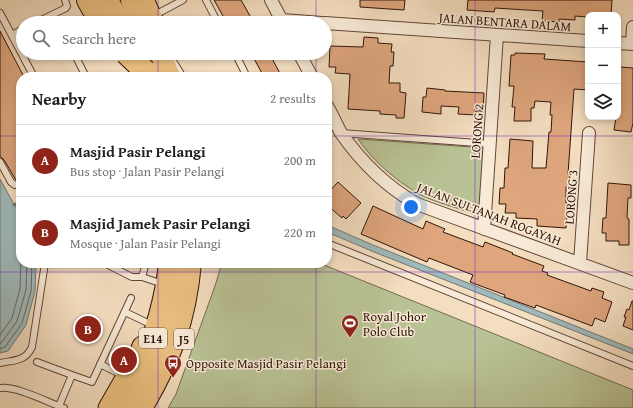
<!DOCTYPE html>
<meta charset="utf-8">
<style>
:root{--surface:#fff;--page:#f2f2f2;--text:#202124;--muted:#757577;--line:#e0e0e0;--accent:#8f2418}
body{margin:0;font-family:"Gentium Book Plus",serif;background:var(--page);color:var(--text)}
.controls{position:absolute;right:12px;top:12px;display:grid;overflow:hidden;border-radius:8px;box-shadow:0 2px 6px #0003}
.controls button{width:36px;height:36px;display:grid;place-items:center;padding:0;border:0;border-bottom:1px solid var(--line);background:var(--surface);color:var(--text);font:20px sans-serif}
.you{position:absolute;left:411px;top:207px;width:14px;height:14px;margin:-10px;border:3px solid #fff;border-radius:50%;background:#1a73e8;box-shadow:0 0 0 6px #1a73e833}
.badge{display:grid;place-items:center;width:26px;height:26px;border-radius:50%;background:var(--accent);color:#fff;font-size:13px;font-weight:700}
.pin{position:absolute;translate:-50% -50%;border:2px solid #fff;box-shadow:0 1px 4px #0006}
.list{margin:0;padding:0;list-style:none}
h2{display:flex;justify-content:space-between;align-items:center;height:52px;margin:0;padding:0 16px;font-size:17px}
h2 small{font-size:13px;font-weight:400;color:var(--muted)}
.list li{display:grid;grid-template-columns:26px 1fr auto;gap:12px;align-items:center;box-sizing:border-box;height:72px;padding:0 16px;border-top:1px solid var(--line)}
.list b{display:block;font-size:15px;white-space:nowrap}
.list p{margin:0;font-size:13px;white-space:nowrap;color:var(--muted)}
.list em{font-size:13px;font-style:normal;color:var(--muted)}
.icon{flex:none;width:22px;height:22px;fill:none;stroke:currentColor;stroke-width:2;stroke-linecap:round;stroke-linejoin:round}
.map{position:relative;flex:none;width:633px;height:408px;overflow:hidden}
.search{position:absolute;background:var(--surface);box-shadow:0 2px 6px #0003;left:16px;top:16px;width:316px;height:44px;display:flex;align-items:center;gap:10px;box-sizing:border-box;padding:0 14px;border-radius:22px;color:var(--muted);font-size:15px}
.panel{position:absolute;background:var(--surface);box-shadow:0 2px 6px #0003;left:16px;top:72px;width:316px;height:196px;border-radius:16px}
.map>svg:first-child{display:block}
.green{fill:#b9c294;stroke:#746b4f}
.water{fill:#9fbabc;stroke:#737875}
.lines{fill:none;stroke-linecap:round;stroke-linejoin:round}
.shore{stroke:#686763;stroke-width:1}
.stream{stroke:#737875;stroke-width:3}
.building{fill:#dfa67e;stroke:#30140a}
.lane-casing{stroke:#614638;stroke-width:8}
.street-casing{stroke:#614638;stroke-width:14}
.primary-casing{stroke:#30140a;stroke-width:21}
.highway-casing{stroke:#30140a;stroke-width:24}
.lane{stroke:#f8ead6;stroke-width:6}
.street{stroke:#f8ead6;stroke-width:12}
.primary{stroke:#eabf80;stroke-width:19}
.highway{stroke:#eabf80;stroke-width:22}
.highway-bridge-casing{stroke:#30140a;stroke-width:24;stroke-linecap:butt}
.highway-bridge{stroke:#eabf80;stroke-width:22}
.grid{fill:none;stroke:#7b2cbf;stroke-width:1;stroke-opacity:0.55}
.labels{text-anchor:middle;dominant-baseline:central;stroke-width:3;stroke-linejoin:round;paint-order:stroke}
.shield{fill:#f8ead6;stroke:#6c5447;stroke-width:1}
.shield-label{font-size:12px;font-weight:bold;fill:#30140a}
.street-label{font-size:13px;fill:#30140a;stroke:#f8ead6}
.poi-label{font-size:13px;fill:#30140a;stroke:#f8ead6;text-anchor:start}
</style>
<div class="map">
<svg width="633" height="408" viewBox="0 0 633 408">
<rect width="100%" height="100%" fill="#f4dec0"/>
<filter id="stains"><feTurbulence type="fractalNoise" baseFrequency=".005" numOctaves="4"/><feColorMatrix values="0 0 0 0 .2 0 0 0 0 .09 0 0 0 0 .02 0 0 0 .5 -.17"/></filter>
<radialGradient id="worn" r=".72"><stop offset=".6" stop-color="#630" stop-opacity="0"/><stop offset="1" stop-color="#630" stop-opacity=".3"/></radialGradient>
<path class="green" d="M358,139L486,148L481,207L471,213C455,207 434,202 419,194C395,180 374,162 358,139Z
M222,263H319L633,390V408H168L176,394L215,286Z"/>
<path class="water" d="M0,179L21,217V263H36L35,291L26,325L8,351L0,353Z
M327,225L373,245L633,349V354L374,252L327,232Z"/>
<g class="lines">
<path class="shore" d="M0,335L12,318L20,289L21,261
M0,344L2,342L17,321L26,290L27,263
M0,349L5,347L22,323L31,291L32,263"/>
<path class="stream" d="M14,205L21,201"/>
</g>
<path class="building" d="M214,0H241L254,23H227Z
M360,0H405L404,10L360,7Z
M468,0H612L611,15H588V17L575,16V20L559,19V22L542,21L543,11L495,8L494,12L467,10Z
M0,31L24,77H21V177L16,180L4,160L0,156Z
M364,37L378,38V43L392,44L391,52H394L393,66H390L389,83H400V92L406,93L404,118H396V115L380,114V111L348,109L350,74L335,73L336,67H329L330,46L363,47Z
M251,53H269L282,77H264Z
M515,53L545,54L544,59L588,62V90L574,89L568,174H570L569,187H566V203H567L566,228L537,226V219L516,218V213H505L506,204H499L500,188H504L505,168H508L510,139L533,141L532,168H546L549,132H551L552,115H550L551,102L535,101L534,108H531V121H514L515,107H512L514,86H509L511,55H515Z
M620,67L633,68V123L631,132L614,130L616,117H618Z
M427,88L445,90V91L484,93L483,111H476V115L458,114L459,107L441,106V114L422,112L423,97H426Z
M338,182L361,203L346,219L343,216L342,218L327,205V194Z
M608,183L631,185V198H628L627,218L629,219V245H619V241H606V233H602L603,218H606Z
M373,206L423,229L426,221L445,229L443,232L483,247L485,242L513,253L512,254L544,266L542,271L548,273L547,275L591,291L592,288L604,292L602,298L612,302L605,322L595,318L592,326L536,305L535,308L504,297L505,295L470,282L473,275L429,258L427,262L361,234Z
M632,301H633V330L623,326L626,317H624L627,309L629,310Z"/>
<g class="lines">
<g class="lane-casing">
<path id="lane" d="M206,0L218,23
M0,13L34,77
M153,16L183,0
M35,23L66,8L67,6L65,0
M12,35L23,29
M74,53L86,77
M235,53L247,77
M173,61L183,77
M341,133L491,144
M0,162L11,182L15,185L21,183
M327,243L633,366
M104,263L132,277H142L160,283
M142,277L146,263
M125,312L150,324
M37,362L72,375
M0,363C14,360 25,362 32,347L45,263
M100,364L124,376
M0,388C17,386 47,402 64,408
M59,406L72,375L92,382L131,298"/>
</g>
<g class="street-casing">
<path id="street" d="M271,0L283,23
M282,20L322,23
M325,23L588,41
M618,43L633,44
M632,44L633,27
M299,53L312,77
M327,106C332,114 336,124 341,133C362,163 385,186 417,204L633,283
M484,229L497,35
M580,263L589,133"/>
</g>
<g class="primary-casing">
<path id="primary" d="M144,0L155,23
M108,408L139,354L142,346"/>
</g>
<g class="highway-casing">
<path id="highway" d="M88,0L101,23
M107,0L119,23
M132,0L143,23
M159,53L169,77
M121,408C127,397 134,387 139,376C154,340 166,302 170,263
M141,408C170,359 185,320 190,263"/>
</g>
<use href="#lane" class="lane"/>
<use href="#street" class="street"/>
<use href="#primary" class="primary"/>
<use href="#highway" class="highway"/>
<g class="highway-bridge-casing">
<path id="highway-bridge" d="M126,53L145,71"/>
</g>
<use href="#highway-bridge" class="highway-bridge"/>
</g>
<path class="grid" d="M158,0V23M316,0V23M475,0V408M158,53V77M316,53V77M0,136H21M327,136H633M158,263V408M316,263V408M0,272H633"/>
<defs>
<g id="stadium-pin" transform="scale(0.9)"><path d="M0 17L-7.5 6A9.5 9.5 0 1 1 7.5 6Z" fill="#8f2418" stroke="#f8ead6"/><path d="M0-5a6.5 5 0 1 0 0 10a6.5 5 0 1 0 0-10ZM-3.5-1.8h7v3.6h-7Z" fill="#fff"/></g>
<g id="bus-pin" transform="scale(0.9)"><path d="M0 17L-7.5 6A9.5 9.5 0 1 1 7.5 6Z" fill="#8f2418" stroke="#f8ead6"/><path d="M-5-6H5V4H4V6H2V4H-2V6H-4V4H-5ZM-3.5-4V0h7V-4ZM-3.5 1.2v1.5H-2V1.2ZM2 1.2v1.5H3.5V1.2Z" fill="#fff"/></g>
</defs>
<g fill-rule="evenodd">
<use href="#stadium-pin" x="350" y="323"/>
<use href="#bus-pin" x="173" y="363"/>
</g>
<g class="labels">
<g class="shield">
<rect x="139" y="328" width="28" height="20" rx="3"/>
<rect x="174" y="329" width="20" height="20" rx="3"/>
</g>
<g class="shield-label">
<text x="153" y="338">E14</text>
<text x="184" y="339">J5</text>
</g>
<g class="street-label">
<text transform="translate(505 22) rotate(4)">JALAN BENTARA DALAM</text>
<text transform="translate(477 131) rotate(-86)">LORONG 2</text>
<text transform="translate(571 197) rotate(-86)">LORONG 3</text>
<text transform="translate(489 214) rotate(21)">JALAN SULTANAH ROGAYAH</text>
</g>
<g class="poi-label">
<text x="363" y="316">Royal Johor<tspan x="363" dy="15">Polo Club</tspan></text>
<text x="186" y="363">Opposite Masjid Pasir Pelangi</text>
</g>
</g>
<rect width="100%" height="100%" filter="url(#stains)"/>
<rect width="100%" height="100%" fill="url(#worn)"/>
</svg>
<div class="controls">
<button>+</button>
<button>−</button>
<button><svg class="icon" aria-label="layers" viewBox="0 0 24 24"><path d="M12 4l9 5-9 5-9-5zM3 14l9 5 9-5"/></svg></button>
</div>
<div class="you"></div>
<div class="pin badge" style="left:124px;top:360px">A</div>
<div class="pin badge" style="left:88px;top:329px">B</div>
<div class="search"><svg class="icon" aria-label="search" viewBox="0 0 24 24"><circle cx="10" cy="10" r="6"/><path d="M15 15l6 6"/></svg>Search here</div>
<section class="panel">
<h2>Nearby<small>2 results</small></h2>
<ul class="list">
<li><span class="badge">A</span><div><b>Masjid Pasir Pelangi</b><p>Bus stop · Jalan Pasir Pelangi</p></div><em>200 m</em></li>
<li><span class="badge">B</span><div><b>Masjid Jamek Pasir Pelangi</b><p>Mosque · Jalan Pasir Pelangi</p></div><em>220 m</em></li>
</ul>
</section>
</div>
